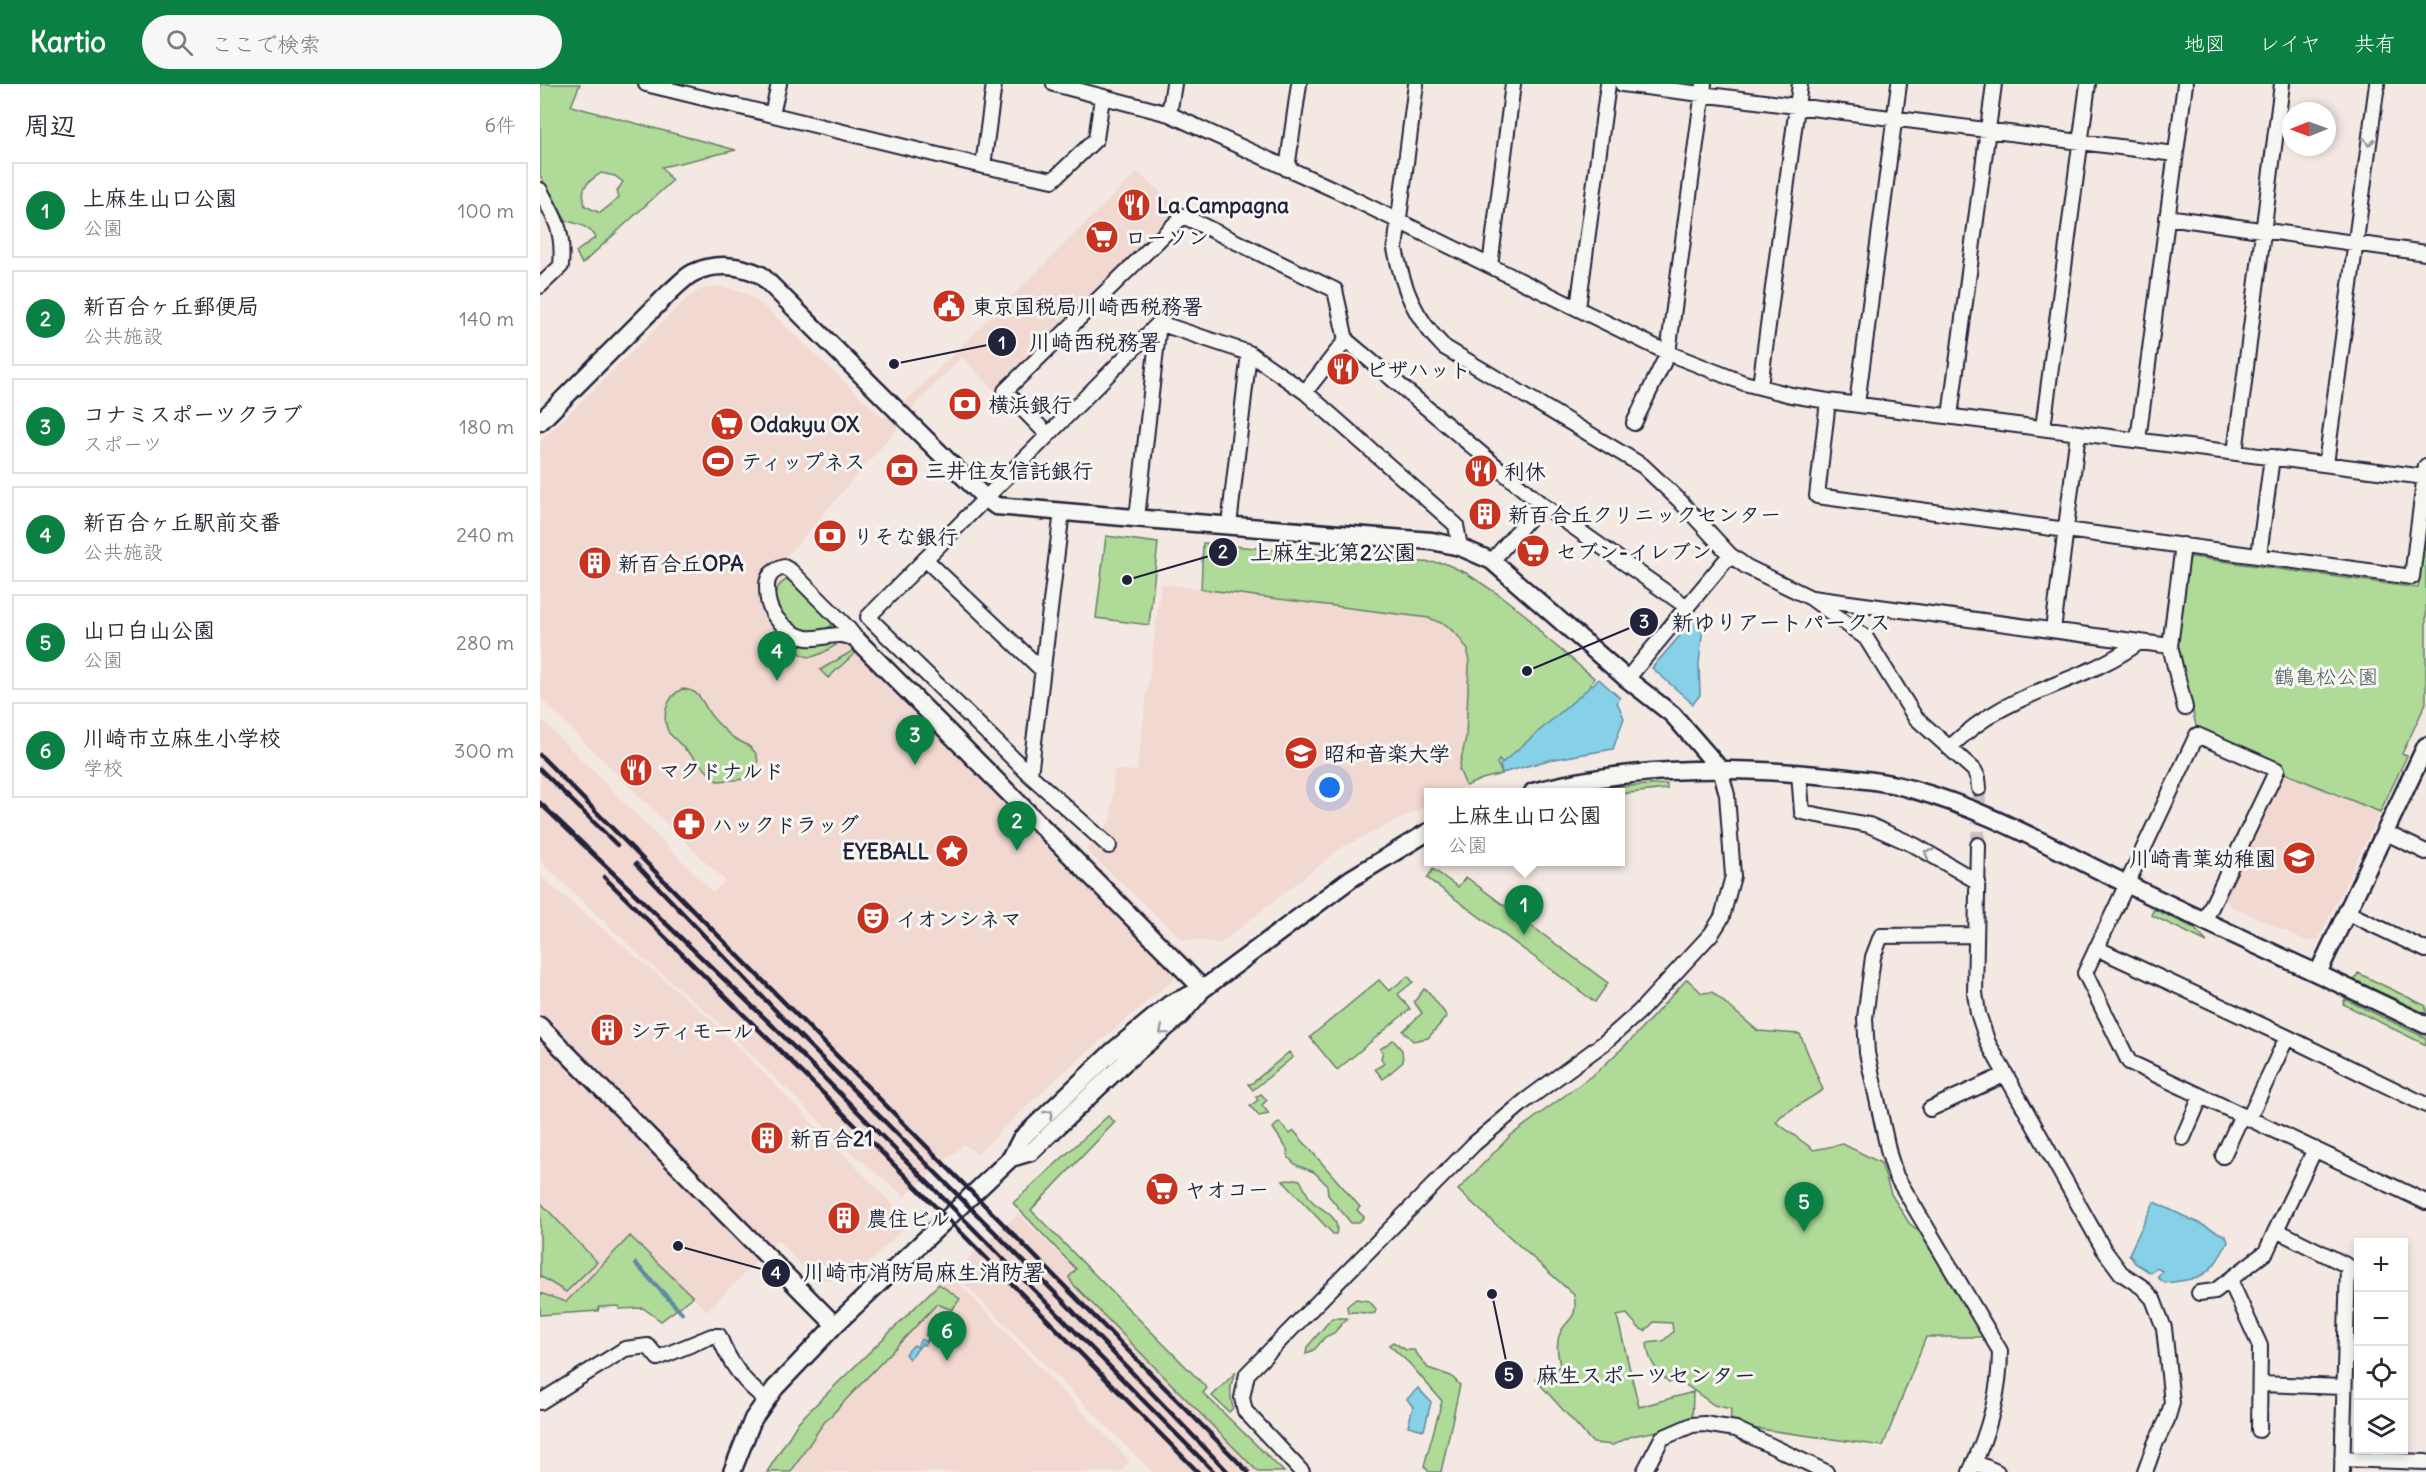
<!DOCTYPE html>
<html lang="ja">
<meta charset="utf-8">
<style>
:root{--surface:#fff;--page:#f7f7f7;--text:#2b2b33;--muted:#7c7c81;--line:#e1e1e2;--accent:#0b8043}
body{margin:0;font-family:Delius,"Klee One",sans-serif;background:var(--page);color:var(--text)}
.controls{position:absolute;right:18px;bottom:18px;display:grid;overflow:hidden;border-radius:0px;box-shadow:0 3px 9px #0003}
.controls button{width:54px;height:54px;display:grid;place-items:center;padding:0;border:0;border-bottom:2px solid var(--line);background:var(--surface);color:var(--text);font:30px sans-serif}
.compass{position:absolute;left:1742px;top:18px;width:54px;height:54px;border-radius:50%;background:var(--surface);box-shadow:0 3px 9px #0003;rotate:269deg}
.you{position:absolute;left:790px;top:704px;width:21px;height:21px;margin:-15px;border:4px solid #fff;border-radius:50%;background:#1a73e8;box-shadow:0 0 0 9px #1a73e833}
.badge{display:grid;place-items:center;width:39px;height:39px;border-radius:50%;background:var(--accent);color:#fff;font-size:20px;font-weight:700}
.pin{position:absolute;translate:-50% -50px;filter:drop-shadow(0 2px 3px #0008)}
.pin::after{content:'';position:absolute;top:32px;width:21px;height:18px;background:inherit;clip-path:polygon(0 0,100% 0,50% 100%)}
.popup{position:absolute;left:884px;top:704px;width:201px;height:78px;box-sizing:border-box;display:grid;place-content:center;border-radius:0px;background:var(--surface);filter:drop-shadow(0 2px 4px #0005);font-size:20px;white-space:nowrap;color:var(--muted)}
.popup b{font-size:22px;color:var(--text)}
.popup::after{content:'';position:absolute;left:50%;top:100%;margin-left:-12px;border:12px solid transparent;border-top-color:var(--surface)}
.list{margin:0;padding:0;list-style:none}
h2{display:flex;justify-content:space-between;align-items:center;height:78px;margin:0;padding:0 24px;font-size:26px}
h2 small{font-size:20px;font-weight:400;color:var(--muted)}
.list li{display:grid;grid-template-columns:39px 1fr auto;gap:18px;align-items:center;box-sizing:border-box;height:96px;margin:0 12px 12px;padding:0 12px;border:2px solid var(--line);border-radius:0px}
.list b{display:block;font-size:22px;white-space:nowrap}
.list p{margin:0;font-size:20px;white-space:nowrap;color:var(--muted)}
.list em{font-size:20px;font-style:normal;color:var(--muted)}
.icon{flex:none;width:33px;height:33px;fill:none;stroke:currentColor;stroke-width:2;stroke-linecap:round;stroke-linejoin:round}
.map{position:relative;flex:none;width:1886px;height:1388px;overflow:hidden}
header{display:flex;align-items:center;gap:36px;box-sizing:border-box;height:84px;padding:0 30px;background:var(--accent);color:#fff}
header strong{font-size:28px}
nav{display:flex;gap:33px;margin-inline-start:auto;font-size:21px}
.search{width:420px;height:54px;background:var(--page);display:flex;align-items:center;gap:15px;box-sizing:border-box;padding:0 21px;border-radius:33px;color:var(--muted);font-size:22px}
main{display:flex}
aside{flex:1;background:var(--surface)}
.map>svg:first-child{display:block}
.built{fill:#f1d8d1}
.green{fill:#afda98;stroke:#687e6a;stroke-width:1.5;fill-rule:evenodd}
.water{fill:#86d1e7;stroke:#5e8ba2;stroke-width:1.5}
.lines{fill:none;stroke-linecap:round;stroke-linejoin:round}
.stream{stroke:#5e8ba2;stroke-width:4.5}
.minor-tunnel{stroke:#cac0c1;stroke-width:14;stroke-dasharray:14 7;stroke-linecap:butt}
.minor-casing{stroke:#22223b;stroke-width:18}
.tertiary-casing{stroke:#22223b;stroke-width:21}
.minor{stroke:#f6f6f2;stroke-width:14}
.tertiary{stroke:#f6f6f2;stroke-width:16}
.rail{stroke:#22223b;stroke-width:4.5}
.oneway{stroke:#9797a0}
.labels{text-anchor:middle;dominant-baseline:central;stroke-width:6;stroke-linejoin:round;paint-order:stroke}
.poi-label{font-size:21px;font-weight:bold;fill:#22223b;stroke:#f6f6f2;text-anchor:start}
.park-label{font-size:21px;fill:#4c5957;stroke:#f6f6f2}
.leader{fill:none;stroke:#22223b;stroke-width:2}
.callout-dot{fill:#22223b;stroke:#f6f6f2;stroke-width:2}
.mark-label{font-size:18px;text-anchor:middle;font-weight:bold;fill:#fff}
.callout-label{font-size:22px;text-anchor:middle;font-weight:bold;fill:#22223b;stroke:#f6f6f2;stroke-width:6;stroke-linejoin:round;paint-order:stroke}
</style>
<header>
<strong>Kartio</strong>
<div class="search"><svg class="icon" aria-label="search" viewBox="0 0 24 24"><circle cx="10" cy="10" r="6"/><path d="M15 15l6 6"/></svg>ここで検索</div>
<nav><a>地図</a><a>レイヤ</a><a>共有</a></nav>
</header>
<main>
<aside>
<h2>周辺<small>6件</small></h2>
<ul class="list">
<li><span class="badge">1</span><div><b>上麻生山口公園</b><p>公園</p></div><em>100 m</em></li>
<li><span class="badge">2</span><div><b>新百合ヶ丘郵便局</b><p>公共施設</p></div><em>140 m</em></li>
<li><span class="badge">3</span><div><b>コナミスポーツクラブ</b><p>スポーツ</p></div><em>180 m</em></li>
<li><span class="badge">4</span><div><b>新百合ヶ丘駅前交番</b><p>公共施設</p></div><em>240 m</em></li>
<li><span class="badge">5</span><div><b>山口白山公園</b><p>公園</p></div><em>280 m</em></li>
<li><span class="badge">6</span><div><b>川崎市立麻生小学校</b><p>学校</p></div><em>300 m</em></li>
</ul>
</aside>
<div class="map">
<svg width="1886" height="1388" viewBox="0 0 1886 1388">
<rect width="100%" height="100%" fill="#f4e8e3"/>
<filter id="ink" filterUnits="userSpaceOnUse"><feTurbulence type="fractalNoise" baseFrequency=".0167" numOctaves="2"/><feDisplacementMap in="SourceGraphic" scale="12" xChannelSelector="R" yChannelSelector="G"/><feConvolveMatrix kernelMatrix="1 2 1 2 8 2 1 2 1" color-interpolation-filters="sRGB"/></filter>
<g filter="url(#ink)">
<path class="built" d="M597,88L640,125L455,307L422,273L373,323L356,346L247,472L654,878L519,992L437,1070L424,1060L365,1112L315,1072L172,932L105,876L0,777V634L173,808L185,797L0,614V358L146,215L157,207L178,202L207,210L227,225L343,334L367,316Z
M621,500L889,534L906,541L918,552L928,565L929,580L926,653L919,685L926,702L913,708H888V721L801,764L681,859L642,855L546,766L571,736L574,686L597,687Z
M1742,688L1840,728L1778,856L1769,858L1688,820L1685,812L1701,776L1702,768L1706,767Z
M0,792L169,934L370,1138L311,1196H275L238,1156L167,1227L90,1152L26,1218L0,1209Z
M478,1130L740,1388H612L413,1188Z
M408,1188L590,1377L580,1388H227L259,1337Z"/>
<path class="green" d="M0,0H40L31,22L196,66L122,83L132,97L42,180L36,168L56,153C48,142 39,140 26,137L0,91ZM61,89L75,92L83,98L77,107L79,114L60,129L45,122C40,101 46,100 61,89Z
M1886,450V619L1862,670L1867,672L1840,728L1742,688L1744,682L1656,642L1638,560L1648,475L1652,473L1878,504Z
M566,452L618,459L609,541L556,534Z
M663,459L839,476L904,479L926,489L961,512L988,533L1003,551L1054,594L1049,603L1077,629L965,683L959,676L957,679L962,690L942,695L926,702L919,685L926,653L929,580L928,566L918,552L906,541L889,534L661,505Z
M249,495L292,535V541L285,546L260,548C253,542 243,535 238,528C230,515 236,499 249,495Z
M232,538C254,562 262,565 293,559L296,561C269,577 268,578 246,557C240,551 234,546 232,538Z
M314,566L316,568L288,594L280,586Z
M142,605C164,606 162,623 174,635C180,641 187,649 194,654C202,659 211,661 216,670C221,679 214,689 209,695L177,697L129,649C121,633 126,613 142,605Z
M1127,700V705L1080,710L1030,708L1055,704Z
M893,785L918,803L926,793L1068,899L1055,918L887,794Z
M1614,825L1654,844L1667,858L1611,831Z
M1818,889L1886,922V930L1815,896Z
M868,892L873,898L858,910L870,925L797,986L770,953L839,896L849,907Z
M1147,895L1162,909L1172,908L1218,947L1260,950L1283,1006L1241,1032L1236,1038L1274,1066L1303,1060L1341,1079L1351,1110L1369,1139L1389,1156L1448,1253H1386L1343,1362L1190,1341L1191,1325L1174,1321L1143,1299L1129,1298C1116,1286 1108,1277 1107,1259L1123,1257L1133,1248L1132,1239L1114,1238L1105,1247L1099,1244L1087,1230L1077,1232L1099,1323L1153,1308L1152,1340L1092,1352L1073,1361L1053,1359L996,1296L1020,1282C1018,1272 1016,1262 1019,1252C1025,1234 1039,1238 1034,1211L918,1106L970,1052L1058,987L1093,954Z
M884,905L888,907L907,932L888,954L873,957L863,947L882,929L874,918Z
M1805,915L1886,954V961L1803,920Z
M853,956L862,966L863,978L843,995L835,985L844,980L841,974L843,968L840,965Z
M749,968L753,973L713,1006L708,1000H711Z
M721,1010L727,1016L722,1021L729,1030L719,1032L710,1022L718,1016L716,1013Z
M568,1032L575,1038L491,1126L667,1304L663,1309L744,1388H718L532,1199L529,1193L536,1185L473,1119Z
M739,1038L750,1050L754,1047L820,1123L817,1126L824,1133L818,1139H811L788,1111L787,1101L774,1088L756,1081L748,1073L747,1065L733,1044Z
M755,1095L760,1096C764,1103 767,1111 772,1117C782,1127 801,1132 796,1150H793L743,1097Z
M0,1118L57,1178L26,1208L0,1192Z
M90,1152L153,1213L121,1237L103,1224L79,1225V1222L59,1223L58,1227L0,1231V1209L26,1218Z
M399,1200L420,1215L412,1226L397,1220L282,1341L251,1388H227L259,1337Z
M816,1215L829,1217L836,1225L835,1229C826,1232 819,1225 808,1229L807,1222Z
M792,1234H807L794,1249L785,1253L775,1265L766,1270L767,1263Z
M853,1258L866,1266H874L888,1284L911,1292L920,1301L901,1388H889L884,1382L902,1317L869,1279L849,1261Z
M696,1288C689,1300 690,1311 693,1324L689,1328L672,1312Z"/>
<path class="water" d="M1155,534L1163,542L1159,580L1160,611L1153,620L1112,584Z
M1059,595L1080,614L1077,618L1084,634L1073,665L1009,676L962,689L960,681Z
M1614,1118L1686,1152L1688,1158C1669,1193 1664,1194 1625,1199L1617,1193L1622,1187L1616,1184L1611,1189L1595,1179L1589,1170Z
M391,1244L394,1246L388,1252L391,1254L384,1261L382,1260L369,1275L365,1270L374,1261L377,1263L381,1255L385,1258L389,1254L385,1251Z
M878,1304L891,1318L884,1346L868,1342L873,1323L867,1315Z"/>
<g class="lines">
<path class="stream" d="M96,1180L142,1229"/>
<path class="minor-tunnel" d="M1438,761L1439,704"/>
<g class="minor-casing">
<path id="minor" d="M106,0L443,82L513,96L556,55L562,14
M514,0L629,30L793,105L1128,269L1204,299L1251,311L1288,317L1885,393
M876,0L855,165C864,206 874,233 904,263L1103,382L1139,416L1190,471L1207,483L1271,514L1326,554L1375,633L1434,686L1438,694L1439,704
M1082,0L1635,70
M232,30L239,0
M629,30L634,0
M443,82L454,0
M747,85L759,0
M0,106C16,136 24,147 21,182L0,202
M1627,133L1886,169
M950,182L973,0
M1038,224L1068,0
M1220,302L1260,0
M765,308L806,256
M1288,317L1277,412L1872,493L1886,382
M1317,320L1359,0
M1410,332L1454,0
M1094,339L1128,269L1164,0
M1503,344L1548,0
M508,351L465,307L643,132L795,206L806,256L1001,420L1147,523
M1598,356L1645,0
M1695,369L1742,0
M1786,380L1837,0
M597,434L619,239
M689,441L709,269
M1643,461L1630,562L1645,624
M1719,471L1732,373
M385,475L502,586
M952,477L1001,420
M244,483L251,487L307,543L318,557C288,538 273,574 238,536C229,526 227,516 227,502C227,491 234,486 244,483Z
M1272,514L1630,562
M1513,546L1538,349
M1087,595L1190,471
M1410,663C1425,649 1440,637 1458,627C1503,601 1556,590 1598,559
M1259,689L1262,728L1329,741L1376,762L1438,798
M490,691L522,427
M1844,748L1886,768
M1438,761L1435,909L1438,929L1448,959L1564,1166L1581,1189L1602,1203L1613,1215L1624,1244L1632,1319L1627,1336L1615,1360L1605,1388
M569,762L490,691L328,533L619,239L709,269L765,308L916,441L920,463
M1806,828L1886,866
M1664,838L1737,686L1657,651L1545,889L1589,978L1886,1118
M1556,864L1747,953L1886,1021
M1390,1025L1464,991
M1709,1034L1747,953
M1643,1054L1661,1012
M1775,1065L1736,1146L1808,1182L1802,1388
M1683,1072L1702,1031
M1690,1196L1720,1262L1719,1346
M1659,1209L1675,1207L1726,1168L1736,1146
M1720,1300L1804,1303
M0,1318L85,1265L108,1262L118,1274L172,1252H179C189,1278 203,1299 226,1315
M1802,1375L1886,1378
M1434,1378L1457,1388
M762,1388L705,1327L702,1314L707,1290L934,1060L985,1017L1064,959L1099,928L1172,849L1182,833L1193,792L1187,711L1180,685
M1104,1388L1122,1354L1152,1341L1164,1340L1196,1345L1286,1388
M1430,1388C1448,1350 1460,1309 1460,1267L1356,1092L1349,1070L1327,969L1325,934L1333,873L1341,852L1436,851"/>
</g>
<g class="tertiary-casing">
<path id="tertiary" d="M0,338L131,207C138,201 145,193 153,189C175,178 200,181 221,191L445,414L456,422L629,437L892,457L920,463L952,477L1087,595L1133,631L1180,685
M318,557L663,905
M993,708C1086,683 1181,682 1277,691C1308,694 1341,696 1371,705C1449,726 1520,768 1593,803C1690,850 1789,894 1886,941
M1778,889L1886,662
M0,942L295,1241
M471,1074L491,1068L585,978L640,932L659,910
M192,1388L213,1335L235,1304L295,1241L471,1074L481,1055L572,968L630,920L663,905L812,794L888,748"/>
</g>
<use href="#minor" class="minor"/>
<use href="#tertiary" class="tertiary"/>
<path class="rail" d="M0,671L708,1388
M0,685L77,761
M0,719L234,943L674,1388
M96,780L257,949L526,1220L688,1388
M64,793L283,1009L658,1388"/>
</g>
<defs><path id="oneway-chevron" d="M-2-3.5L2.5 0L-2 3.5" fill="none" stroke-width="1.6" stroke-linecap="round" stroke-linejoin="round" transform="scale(1.5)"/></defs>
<g class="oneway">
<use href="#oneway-chevron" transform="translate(1829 58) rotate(98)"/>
<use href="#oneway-chevron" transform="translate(1388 769) rotate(-149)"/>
<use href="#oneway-chevron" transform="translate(623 947) rotate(140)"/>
<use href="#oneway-chevron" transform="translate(509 1030) rotate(-44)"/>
</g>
</g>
<defs>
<g id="restaurant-disc" transform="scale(1.725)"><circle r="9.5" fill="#c8321e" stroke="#f6f6f2"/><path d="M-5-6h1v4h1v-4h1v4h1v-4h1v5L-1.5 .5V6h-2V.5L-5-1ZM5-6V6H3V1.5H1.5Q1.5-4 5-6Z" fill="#fff"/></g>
<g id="supermarket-disc" transform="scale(1.725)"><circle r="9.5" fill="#c8321e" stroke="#f6f6f2"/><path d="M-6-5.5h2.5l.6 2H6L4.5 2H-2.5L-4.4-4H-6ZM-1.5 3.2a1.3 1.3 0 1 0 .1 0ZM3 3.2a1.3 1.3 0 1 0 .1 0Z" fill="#fff"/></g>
<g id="civic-disc" transform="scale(1.725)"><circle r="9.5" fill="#c8321e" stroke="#f6f6f2"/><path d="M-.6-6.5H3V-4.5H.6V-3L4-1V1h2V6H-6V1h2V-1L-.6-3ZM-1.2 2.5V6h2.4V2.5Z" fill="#fff"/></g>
<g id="bank-disc" transform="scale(1.725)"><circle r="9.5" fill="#c8321e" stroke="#f6f6f2"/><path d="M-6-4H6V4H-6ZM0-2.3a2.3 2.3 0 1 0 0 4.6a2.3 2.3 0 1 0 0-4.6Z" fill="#fff"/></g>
<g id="stadium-disc" transform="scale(1.725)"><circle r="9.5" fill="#c8321e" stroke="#f6f6f2"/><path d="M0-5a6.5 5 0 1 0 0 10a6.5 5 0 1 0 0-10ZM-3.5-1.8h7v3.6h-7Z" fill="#fff"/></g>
<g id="building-disc" transform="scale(1.725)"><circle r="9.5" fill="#c8321e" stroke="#f6f6f2"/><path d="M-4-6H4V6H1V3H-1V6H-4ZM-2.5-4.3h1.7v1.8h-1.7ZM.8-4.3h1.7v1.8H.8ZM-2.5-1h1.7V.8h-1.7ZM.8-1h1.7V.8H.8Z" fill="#fff"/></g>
<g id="university-disc" transform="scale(1.725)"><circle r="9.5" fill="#c8321e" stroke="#f6f6f2"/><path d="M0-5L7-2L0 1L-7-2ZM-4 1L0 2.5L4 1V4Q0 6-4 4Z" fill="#fff"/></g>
<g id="pharmacy-disc" transform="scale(1.725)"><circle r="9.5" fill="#c8321e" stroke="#f6f6f2"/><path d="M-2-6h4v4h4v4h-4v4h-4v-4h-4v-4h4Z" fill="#fff"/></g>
<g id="sight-disc" transform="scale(1.725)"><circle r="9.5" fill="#c8321e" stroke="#f6f6f2"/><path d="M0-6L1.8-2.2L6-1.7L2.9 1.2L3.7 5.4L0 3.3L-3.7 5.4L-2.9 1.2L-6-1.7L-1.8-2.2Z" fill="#fff"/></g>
<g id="school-disc" transform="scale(1.725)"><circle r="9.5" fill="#c8321e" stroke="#f6f6f2"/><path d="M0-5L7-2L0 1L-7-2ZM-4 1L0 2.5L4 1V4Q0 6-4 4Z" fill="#fff"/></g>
<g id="theatre-disc" transform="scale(1.725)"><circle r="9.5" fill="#c8321e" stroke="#f6f6f2"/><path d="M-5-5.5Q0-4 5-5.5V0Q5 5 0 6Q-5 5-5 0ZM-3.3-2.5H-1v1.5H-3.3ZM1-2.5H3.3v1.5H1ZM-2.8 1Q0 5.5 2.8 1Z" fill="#fff"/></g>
</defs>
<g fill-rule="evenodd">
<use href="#restaurant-disc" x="594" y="121"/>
<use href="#supermarket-disc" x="562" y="153"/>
<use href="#civic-disc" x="409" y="222"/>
<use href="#restaurant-disc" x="803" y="285"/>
<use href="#bank-disc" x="425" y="320"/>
<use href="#supermarket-disc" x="187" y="340"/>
<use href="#stadium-disc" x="178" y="377"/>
<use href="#bank-disc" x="362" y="386"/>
<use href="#restaurant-disc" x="941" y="387"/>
<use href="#building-disc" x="945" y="430"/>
<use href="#bank-disc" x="290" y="452"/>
<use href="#supermarket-disc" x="993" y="467"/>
<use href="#building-disc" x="55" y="479"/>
<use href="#university-disc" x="761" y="669"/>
<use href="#restaurant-disc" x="96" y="686"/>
<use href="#pharmacy-disc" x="149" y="740"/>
<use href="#sight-disc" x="412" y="767"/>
<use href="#school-disc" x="1759" y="774"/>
<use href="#theatre-disc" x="333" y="834"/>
<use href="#building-disc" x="67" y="946"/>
<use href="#building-disc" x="227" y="1054"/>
<use href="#supermarket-disc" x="622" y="1105"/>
<use href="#building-disc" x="304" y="1134"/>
</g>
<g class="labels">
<g class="poi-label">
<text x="617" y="121">La Campagna</text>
<text x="585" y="153">ローソン</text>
<text x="432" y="222">東京国税局川崎西税務署</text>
<text x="826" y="285">ピザハット</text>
<text x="448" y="320">横浜銀行</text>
<text x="210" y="340">Odakyu OX</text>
<text x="201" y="377">ティップネス</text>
<text x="385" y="386">三井住友信託銀行</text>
<text x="964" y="387">利休</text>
<text x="968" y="430">新百合丘クリニックセンター</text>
<text x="313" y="452">りそな銀行</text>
<text x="1016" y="467">セブン-イレブン</text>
<text x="78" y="479">新百合丘OPA</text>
<text x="784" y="669">昭和音楽大学</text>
<text x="119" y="686">マクドナルド</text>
<text x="172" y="740">ハックドラッグ</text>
<text x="389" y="767" text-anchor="end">EYEBALL</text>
<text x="1736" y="774" text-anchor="end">川崎青葉幼稚園</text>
<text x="356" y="834">イオンシネマ</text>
<text x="90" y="946">シティモール</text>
<text x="250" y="1054">新百合21</text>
<text x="645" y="1105">ヤオコー</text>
<text x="327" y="1134">農住ビル</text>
</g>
<g class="park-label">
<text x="1786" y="592">鶴亀松公園</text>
</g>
</g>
<path class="leader" d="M354 280L462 258M587 496L683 468M987 587L1104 538M138 1162L236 1189M952 1210L969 1291"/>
<g class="callout-dot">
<circle cx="354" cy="280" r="6"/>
<circle cx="587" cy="496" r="6"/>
<circle cx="987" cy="587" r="6"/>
<circle cx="138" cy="1162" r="6"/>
<circle cx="952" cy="1210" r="6"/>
<circle cx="462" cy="258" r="15"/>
<circle cx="683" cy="468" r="15"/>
<circle cx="1104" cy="538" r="15"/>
<circle cx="236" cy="1189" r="15"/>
<circle cx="969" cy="1291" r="15"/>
</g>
<g class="mark-label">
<text x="462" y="265">1</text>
<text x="683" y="474">2</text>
<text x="1104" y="544">3</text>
<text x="236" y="1195">4</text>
<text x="969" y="1297">5</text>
</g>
<g class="callout-label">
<text x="555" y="266">川崎西税務署</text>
<text x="793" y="476">上麻生北第2公園</text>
<text x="1241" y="546">新ゆりアートパークス</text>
<text x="384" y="1196">川崎市消防局麻生消防署</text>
<text x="1106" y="1299">麻生スポーツセンター</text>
</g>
</svg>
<div class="controls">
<button>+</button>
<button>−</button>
<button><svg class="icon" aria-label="locate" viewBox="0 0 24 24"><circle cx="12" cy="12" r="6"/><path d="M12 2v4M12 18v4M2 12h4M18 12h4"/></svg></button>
<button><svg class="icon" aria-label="layers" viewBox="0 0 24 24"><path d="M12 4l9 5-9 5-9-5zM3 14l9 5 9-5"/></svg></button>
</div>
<svg class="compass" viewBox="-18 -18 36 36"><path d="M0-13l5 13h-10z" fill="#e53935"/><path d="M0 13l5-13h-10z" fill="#7c7c81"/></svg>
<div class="you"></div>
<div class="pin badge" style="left:984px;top:851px">1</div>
<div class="popup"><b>上麻生山口公園</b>公園</div>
<div class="pin badge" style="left:477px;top:767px">2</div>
<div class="pin badge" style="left:375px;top:681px">3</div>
<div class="pin badge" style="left:237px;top:597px">4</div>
<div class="pin badge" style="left:1264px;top:1148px">5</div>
<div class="pin badge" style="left:407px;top:1277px">6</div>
</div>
</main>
